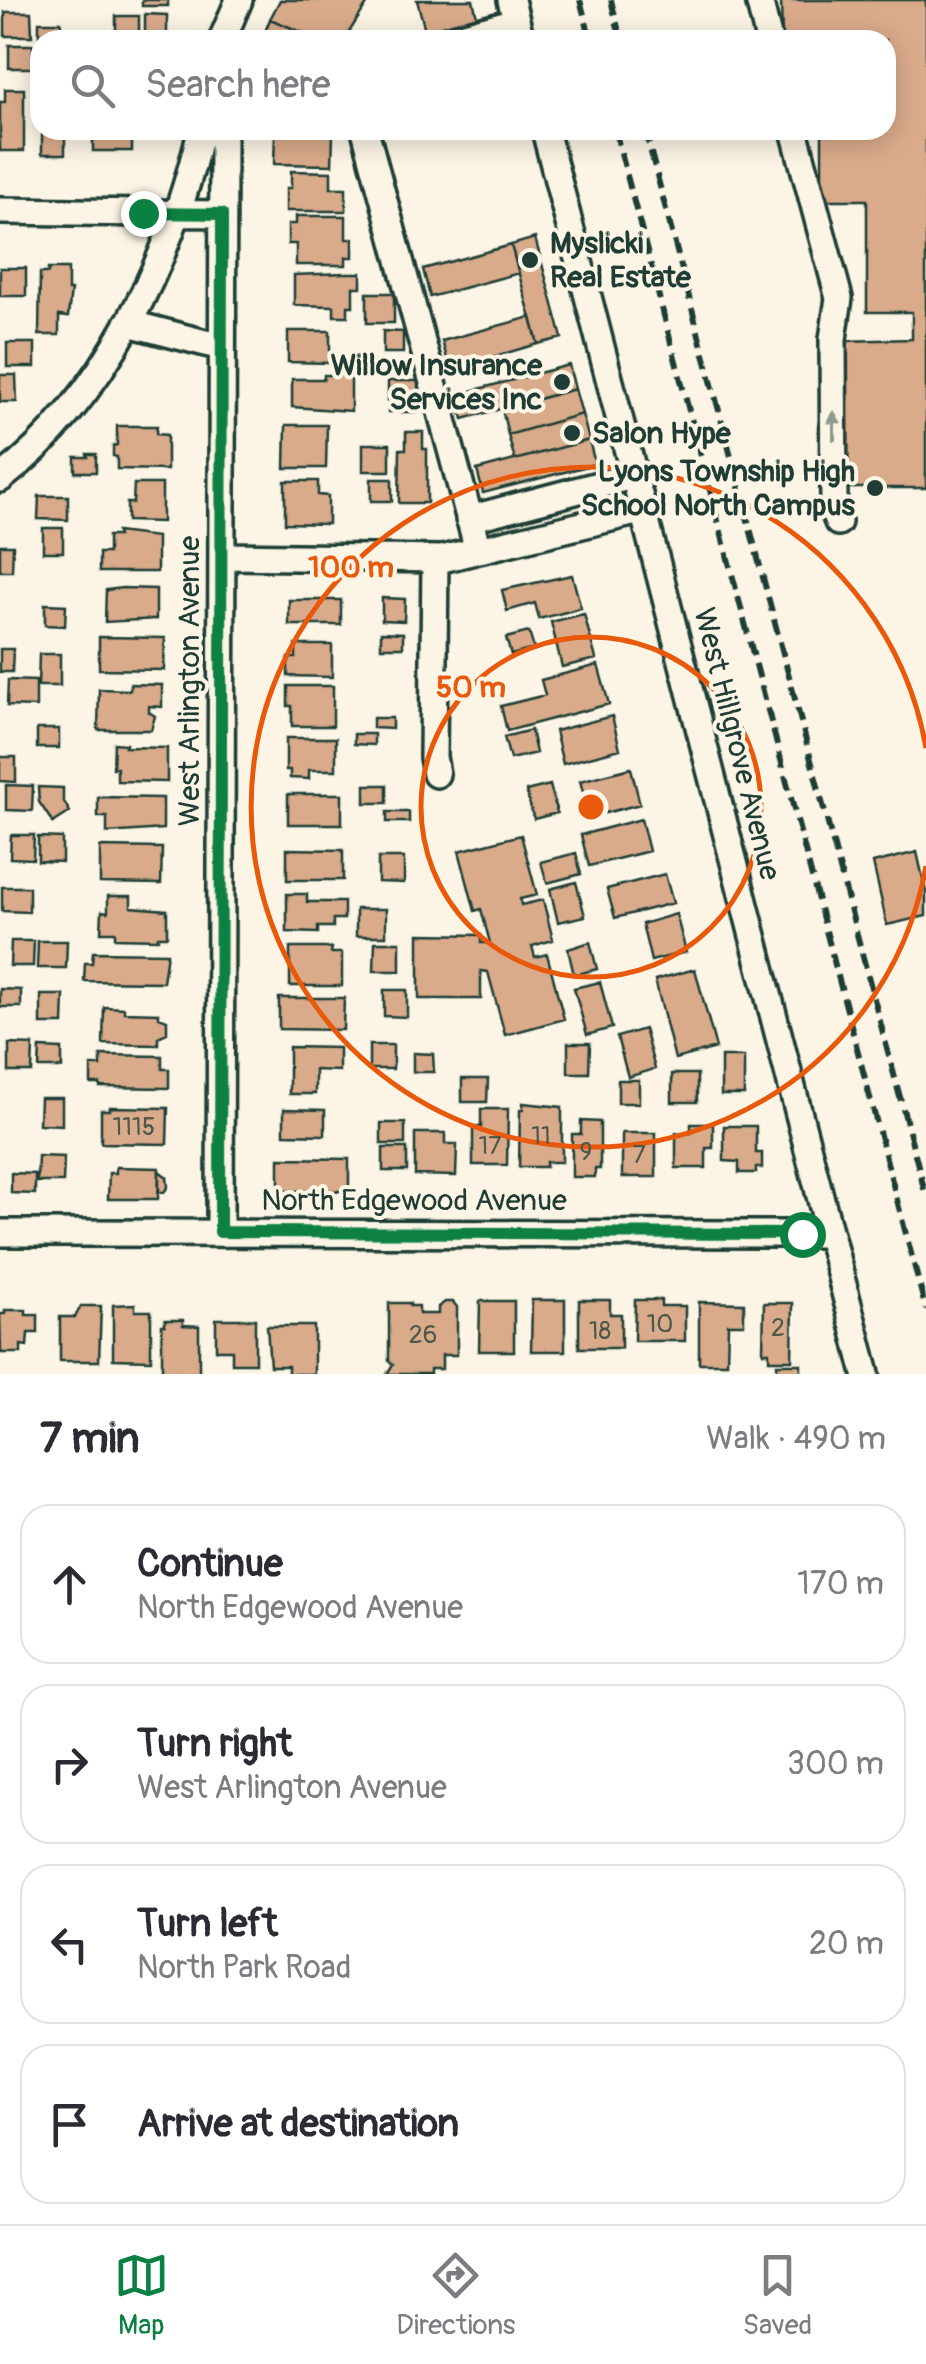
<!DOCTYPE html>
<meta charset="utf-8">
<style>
:root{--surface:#fff;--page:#f7f7f7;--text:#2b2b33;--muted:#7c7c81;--line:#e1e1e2;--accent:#0b8043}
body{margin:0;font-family:Pangolin,sans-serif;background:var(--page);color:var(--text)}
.stop{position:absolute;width:30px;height:30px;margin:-22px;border:8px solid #0b8043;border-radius:50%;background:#fff}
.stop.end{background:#0b8043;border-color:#fff;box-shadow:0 2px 10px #0008}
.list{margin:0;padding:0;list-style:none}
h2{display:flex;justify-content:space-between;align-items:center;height:130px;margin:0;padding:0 40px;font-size:42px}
h2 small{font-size:32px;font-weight:400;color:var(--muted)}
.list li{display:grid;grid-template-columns:65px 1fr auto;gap:30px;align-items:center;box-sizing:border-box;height:160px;margin:0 20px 20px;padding:0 20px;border:2px solid var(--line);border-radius:30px}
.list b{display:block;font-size:38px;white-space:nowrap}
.list p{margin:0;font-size:32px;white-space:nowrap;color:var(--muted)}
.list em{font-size:32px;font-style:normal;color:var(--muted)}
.icon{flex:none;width:55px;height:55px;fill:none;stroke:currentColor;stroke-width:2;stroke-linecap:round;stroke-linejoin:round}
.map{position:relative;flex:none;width:926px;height:1374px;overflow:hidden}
.search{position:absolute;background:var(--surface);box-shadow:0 5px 25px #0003;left:30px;right:30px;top:30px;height:110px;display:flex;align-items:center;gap:25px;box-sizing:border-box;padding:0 35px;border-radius:30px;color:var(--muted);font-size:38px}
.sheet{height:850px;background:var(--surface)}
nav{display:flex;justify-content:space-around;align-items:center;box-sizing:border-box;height:140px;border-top:2px solid var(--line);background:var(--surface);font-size:28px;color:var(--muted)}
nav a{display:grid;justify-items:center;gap:5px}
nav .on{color:var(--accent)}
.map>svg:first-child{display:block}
.building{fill:#daab8b;stroke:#1f3d34;stroke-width:2.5}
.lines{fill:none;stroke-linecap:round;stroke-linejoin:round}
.minor-casing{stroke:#1f3d34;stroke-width:32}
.minor{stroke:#fcf5e5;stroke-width:25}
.rail{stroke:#1f3d34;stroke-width:6;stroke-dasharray:15 8;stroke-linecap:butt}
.oneway{fill:#8e998c}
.route{stroke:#0b8043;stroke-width:12}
.ring{fill:none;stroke:#e8590c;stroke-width:5}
.poi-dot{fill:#1f3d34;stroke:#fcf5e5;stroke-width:4}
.labels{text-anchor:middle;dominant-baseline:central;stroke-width:8;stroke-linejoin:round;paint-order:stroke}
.number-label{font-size:25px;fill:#4e584a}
.poi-label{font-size:30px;font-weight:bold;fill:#1f3d34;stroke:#fcf5e5;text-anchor:start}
.street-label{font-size:30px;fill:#1f3d34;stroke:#fcf5e5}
.centre{fill:#e8590c;stroke:#fcf5e5;stroke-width:5}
.ring-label{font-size:30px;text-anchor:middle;font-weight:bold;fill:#e8590c;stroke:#fcf5e5;stroke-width:8;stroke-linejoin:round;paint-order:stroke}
</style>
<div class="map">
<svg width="926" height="1374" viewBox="0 0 926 1374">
<rect width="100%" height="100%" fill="#fcf5e5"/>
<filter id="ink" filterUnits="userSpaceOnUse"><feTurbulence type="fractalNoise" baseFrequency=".01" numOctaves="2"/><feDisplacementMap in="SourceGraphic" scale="20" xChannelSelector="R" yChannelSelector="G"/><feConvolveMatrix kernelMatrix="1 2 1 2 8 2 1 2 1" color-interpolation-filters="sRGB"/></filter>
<g filter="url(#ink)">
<path class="building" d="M142,0H168V6H142Z
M280,0H364L367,4L344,40H321L270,19Z
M417,0H473L478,21L426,34Z
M781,0H926V488H844V341L912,339V312H867V200H822V130H886V40H782Z
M5,12H31L32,36H5Z
M145,14L167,15V39L145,38Z
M116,16H139V40H116Z
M270,19L321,40H262Z
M39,22H61V40H39Z
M9,45H33V68H9Z
M5,89H24V151H0V102H5Z
M42,130H78V136H65V154H42Z
M93,130H140V131H132V151H93Z
M275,133L333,134L332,165L274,164Z
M291,171L331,172V188H346V211H286V188H291Z
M296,216H346V239H353V257H346V265H296V244H288V224H296Z
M535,238L562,338L538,344L511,245Z
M511,245L519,273L430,297L423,269Z
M0,268H26V296H0Z
M48,269H68V290H71L68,317L59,316V335H39L40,273H48Z
M345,273H361V287H353V306H348V316H334V306L294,305V275Z
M367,293H394V323H367Z
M531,317L538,344L450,369L442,341Z
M288,331H330V363L288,362Z
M383,331L403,332V353H383Z
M7,343H35V367H7Z
M569,365L575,389L463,419L456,395Z
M0,375H16L17,402H0Z
M324,375H351V411L292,407V379H324Z
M388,381H418V412H388Z
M575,389L582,414L508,435L502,409Z
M582,414L589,440L515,460L508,435Z
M286,425H327L326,468H285Z
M117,426H157L156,434L167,435V470L117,469V457L113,456V446L117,445Z
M406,432H423V449H427V503H399L400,449H406Z
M589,440L595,464L483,493L477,470Z
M363,444H390V471H363Z
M87,454H96V472H75V457H88Z
M371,479H392V501H371Z
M285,481H318V495L328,496V524L285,523Z
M134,484H162V522L127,521V503H133Z
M39,496H68V520L38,519Z
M43,528H63V552H43Z
M117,532L157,537V572H99V553H108V536H118Z
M0,545H13L12,571H0Z
M572,575L581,608L539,619L535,603L507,611L502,590Z
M122,588L156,589V619L105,622L106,590Z
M382,598L405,599L404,621L382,620Z
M289,600H341V625H289Z
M45,604L66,605L65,626L45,625Z
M584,614L596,659L562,667L551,622Z
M381,632L403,633V647H381Z
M529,632L534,649L511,655L506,638Z
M99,637L165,638L164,670L99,669Z
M296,645H332V677L288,676V658H296Z
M0,649H13L12,672H0Z
M39,654H60V686H38Z
M598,665L609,704L507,731L501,706L545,695L541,680Z
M8,680L36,681V707L7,706Z
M130,684L162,685V707L149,706V712L155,716L151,730H98L99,689L130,690Z
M288,686H333V726H292V706H288Z
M612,716L620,749L563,764L555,731Z
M373,718H392V729L373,728Z
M37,729H59V748H37Z
M531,730L536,753L510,759L504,737Z
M354,734H374V745L354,744Z
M286,738H336V770H309V779L290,778V770H286Z
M114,743L126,744L125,747L167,748V782L117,781V768H113Z
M0,757H16V782L0,781Z
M631,768L640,804L590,817L580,781Z
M6,785L33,786L32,811L6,810Z
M365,785H387V803H365Z
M550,785L557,813L534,819L526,791Z
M38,787L63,788V800L70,812L53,823L39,802Z
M288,794H342V824H288Z
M98,797L163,798V829L107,833V817H98Z
M387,812H409V822H387Z
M641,819L649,851L589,866L581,835Z
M11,835H34L33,859L10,858Z
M521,835L537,895L520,899L521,905L543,900L553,940L532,946L535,957L547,954L564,1019L505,1035L488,972L481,971V999H419V934L481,935V943H490L481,909L475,911L459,851Z
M38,837L62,838V862L38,861Z
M100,847L162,848L161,884L100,883Z
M287,849L343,850V880H287Z
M917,852L926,892V916L887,925L873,863Z
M576,853L581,874L547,883L541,862Z
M378,858H404V883L378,882Z
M665,874L673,903L615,918L607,889Z
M576,882L585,916L558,922L550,889Z
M2,887H29V912L2,911Z
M287,894H307V902H344V919H333V927H318V933L287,932Z
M108,896H131V907L167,910V936H158V939L115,938V932H101L102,911L108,912Z
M356,909H386V936H356Z
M676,914L686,952L651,961L642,924Z
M11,941H34L33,966H10Z
M38,941H67L66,968H37Z
M375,942H400V971H374Z
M590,942L597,969L574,975L568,949Z
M290,948H332L331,953H342V986H290Z
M93,952L167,953L163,982L84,981L85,963H92Z
M695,969L716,1048L675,1059L655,980Z
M600,982L612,1028L587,1035L574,988Z
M0,989L21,990V1007H0Z
M384,990H407V1017L384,1016Z
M41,995H64L63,1024H41Z
M279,998H344L343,1030L279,1029Z
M104,1007L124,1008V1012L159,1013V1017L167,1020V1033L158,1037V1045L103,1044Z
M644,1029L655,1069L628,1077L617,1037Z
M568,1043H590L589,1073H568Z
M9,1044L33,1045L32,1072H9Z
M369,1045H393V1069H369Z
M289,1047L339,1048V1071L315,1070V1094H289Z
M40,1048L62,1049V1068H39Z
M413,1053L433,1054L434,1072H413Z
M101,1055L162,1056V1069H169V1088L100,1087V1084H91V1066H101Z
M721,1057H744V1095H721Z
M672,1074H697V1102H672Z
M462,1079H488L487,1102H462Z
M618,1080H639V1103H618Z
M40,1098H62V1125L39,1124Z
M523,1103L562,1107V1162H546V1167H519L520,1110H523Z
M110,1107L168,1108L167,1144L101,1143V1110H110Z
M284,1109L325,1110V1135L284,1134Z
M481,1109H508L507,1165H473V1127H481Z
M581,1121L600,1122V1169H595V1177H572V1134H581Z
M381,1123H405V1144H381Z
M691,1124H713V1148H706V1168H676V1133H691Z
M724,1126H756V1153H762V1168L756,1167V1173H739V1162L724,1161Z
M415,1133H445V1144H457L456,1176L415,1175Z
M622,1133H656V1177H622Z
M383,1148H407V1171H383Z
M38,1156L64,1157L63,1182H37Z
M279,1158L349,1159V1191H279Z
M116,1167L159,1168L158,1199H108L109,1173H116Z
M159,1171L167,1177L168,1187L164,1192H159Z
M11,1173L35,1174V1194L11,1193Z
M532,1300H565V1351H531Z
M579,1300H610V1314H621V1348H579Z
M635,1300H661V1306H685V1341H634Z
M480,1301H514V1351H479Z
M445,1302H453L457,1307V1355H442V1369H430V1374H387L393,1364L389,1361V1303H410V1306H419V1314H438V1307Z
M699,1302L744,1303V1324H728L727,1363H699Z
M764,1303H793L792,1360H769V1352H763Z
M135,1304V1311H151V1360L113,1359V1305Z
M81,1306H101L99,1361H60V1317H75Z
M5,1310H26V1315H38V1333H28L27,1346L21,1345V1353H1L0,1314H5Z
M216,1319H255V1363H232V1350H216Z
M165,1320H183V1325L199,1326V1374L162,1372V1325H165Z
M267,1326H314V1374H288V1366H270Z
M777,1364H801V1374H777Z"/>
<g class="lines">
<g class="minor-casing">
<path id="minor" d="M511,0L521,40
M759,0L769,40
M222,40L239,0
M446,40L516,21
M365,130L478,550
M545,130L866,1374
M794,130L839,298L833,339L834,512L838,522
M0,211L222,214
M128,323L221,347
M0,479C105,399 172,257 201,130
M469,519L636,475
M222,556L442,559L644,510
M435,559L433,757L436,774
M220,1232L223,130
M0,1233L828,1234"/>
</g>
<use href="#minor" class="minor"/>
<path class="rail" d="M580,0L591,40
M611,0L621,40
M615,130L926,1310
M645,130L926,1196"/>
</g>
<defs><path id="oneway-solid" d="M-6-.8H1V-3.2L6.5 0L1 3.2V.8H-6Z" transform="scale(2.5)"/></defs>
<use class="oneway" href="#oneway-solid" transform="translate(834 426) rotate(-90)"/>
</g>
<g class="lines" filter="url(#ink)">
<path class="route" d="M143,213L222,214L220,1232L802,1234"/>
</g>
<g class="ring">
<circle cx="591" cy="807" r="170"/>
<path d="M926 866A340 340 0 1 1 926 748"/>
</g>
<g class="poi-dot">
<circle cx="530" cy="260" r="10"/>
<circle cx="562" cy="382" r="10"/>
<circle cx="572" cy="433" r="10"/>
<circle cx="875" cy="488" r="10"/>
</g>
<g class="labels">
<g class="number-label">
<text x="134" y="1127">1115</text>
<text x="541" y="1136">11</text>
<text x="490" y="1146">17</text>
<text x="586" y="1152">9</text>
<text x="639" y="1155">7</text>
<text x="660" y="1324">10</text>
<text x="778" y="1328">2</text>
<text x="600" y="1331">18</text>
<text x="423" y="1335">26</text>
</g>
<g class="poi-label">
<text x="550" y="243">Myslicki<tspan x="550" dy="34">Real Estate</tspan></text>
<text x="542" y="365" text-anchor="end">Willow Insurance<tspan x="542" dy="34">Services Inc</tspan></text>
<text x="592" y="433">Salon Hype</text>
<text x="855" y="471" text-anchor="end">Lyons Township High<tspan x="855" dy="34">School North Campus</tspan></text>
</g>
<g class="street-label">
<text transform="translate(189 681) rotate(-90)">West Arlington Avenue</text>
<text transform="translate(737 744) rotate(76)">West Hillgrove Avenue</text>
<text x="414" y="1200">North Edgewood Avenue</text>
</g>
</g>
<circle cx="591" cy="807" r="15" class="centre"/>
<g class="ring-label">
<text x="351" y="577">100 m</text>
<text x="471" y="697">50 m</text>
</g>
</svg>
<div class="stop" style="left:802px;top:1234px"></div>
<div class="stop end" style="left:143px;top:213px"></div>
<div class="search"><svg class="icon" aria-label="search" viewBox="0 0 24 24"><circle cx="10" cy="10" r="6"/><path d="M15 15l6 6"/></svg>Search here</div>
</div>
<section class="sheet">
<h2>7 min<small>Walk · 490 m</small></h2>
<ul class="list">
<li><svg class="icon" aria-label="ahead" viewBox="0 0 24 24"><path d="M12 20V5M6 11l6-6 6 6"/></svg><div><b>Continue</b><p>North Edgewood Avenue</p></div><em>170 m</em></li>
<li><svg class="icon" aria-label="right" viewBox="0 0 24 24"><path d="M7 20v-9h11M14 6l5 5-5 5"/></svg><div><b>Turn right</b><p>West Arlington Avenue</p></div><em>300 m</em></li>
<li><svg class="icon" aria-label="left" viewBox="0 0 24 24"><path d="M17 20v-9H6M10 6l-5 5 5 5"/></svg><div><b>Turn left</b><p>North Park Road</p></div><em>20 m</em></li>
<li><svg class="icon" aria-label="arrive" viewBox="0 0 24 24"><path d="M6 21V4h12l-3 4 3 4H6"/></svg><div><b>Arrive at destination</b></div></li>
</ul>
</section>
<nav>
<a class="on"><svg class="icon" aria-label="map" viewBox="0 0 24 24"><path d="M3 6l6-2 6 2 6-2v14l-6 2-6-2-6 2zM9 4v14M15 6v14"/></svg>Map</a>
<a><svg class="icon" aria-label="directions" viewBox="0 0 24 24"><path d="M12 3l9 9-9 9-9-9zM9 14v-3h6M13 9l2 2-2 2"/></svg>Directions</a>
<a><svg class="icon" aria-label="saved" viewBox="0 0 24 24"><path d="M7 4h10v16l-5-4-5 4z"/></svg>Saved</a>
</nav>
